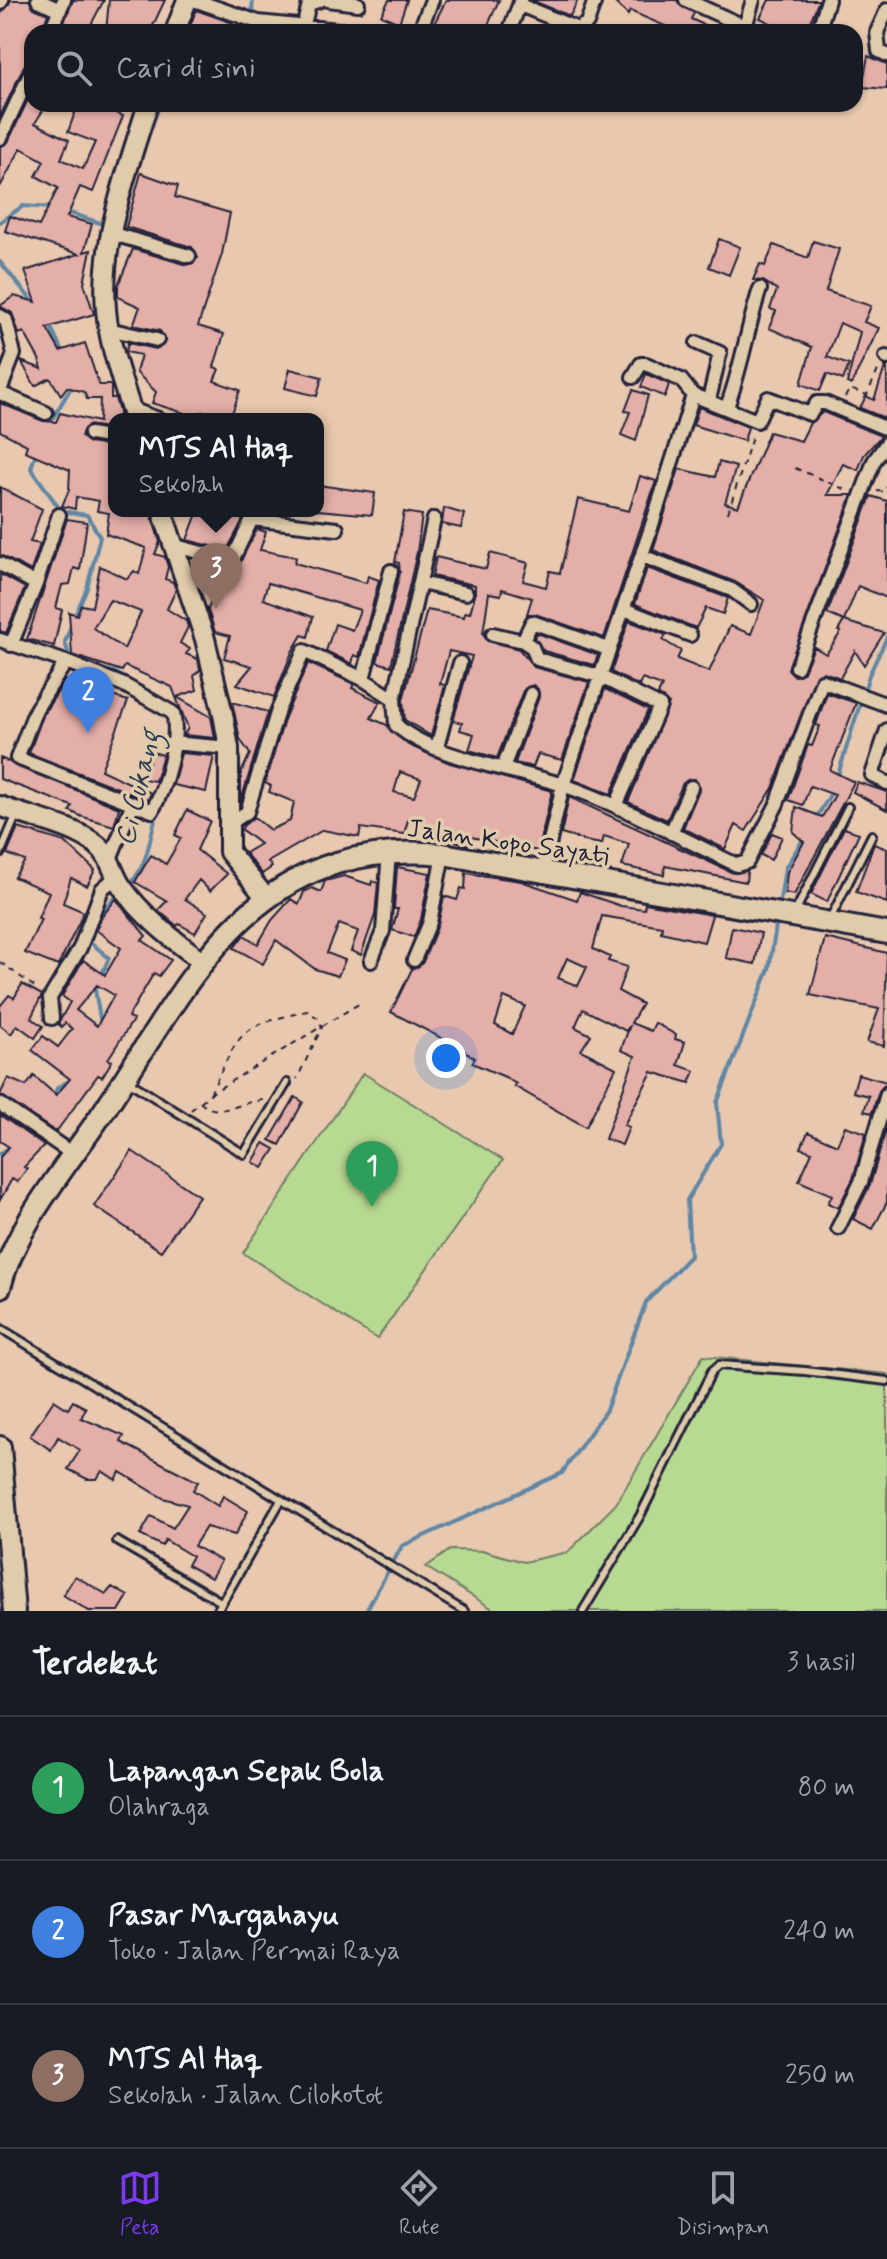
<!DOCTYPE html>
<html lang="id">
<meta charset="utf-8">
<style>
:root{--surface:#171b24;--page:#242831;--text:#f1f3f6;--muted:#9ea1a6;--line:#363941;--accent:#7c3aed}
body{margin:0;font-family:Mynerve,sans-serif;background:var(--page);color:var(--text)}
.you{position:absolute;left:446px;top:1058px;width:28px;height:28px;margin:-20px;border:6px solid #fff;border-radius:50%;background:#1a73e8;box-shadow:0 0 0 12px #1a73e833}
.badge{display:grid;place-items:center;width:52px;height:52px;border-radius:50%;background:var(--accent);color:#fff;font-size:26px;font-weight:700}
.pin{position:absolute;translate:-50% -66px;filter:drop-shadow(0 2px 4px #0008)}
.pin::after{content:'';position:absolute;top:42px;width:28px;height:24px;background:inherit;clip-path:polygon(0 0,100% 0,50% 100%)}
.popup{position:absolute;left:108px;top:413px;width:216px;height:104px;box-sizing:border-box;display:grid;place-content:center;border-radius:16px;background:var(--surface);filter:drop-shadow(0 2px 6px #0005);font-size:26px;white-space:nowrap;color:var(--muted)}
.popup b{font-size:30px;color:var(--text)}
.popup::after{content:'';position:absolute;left:50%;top:100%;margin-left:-16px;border:16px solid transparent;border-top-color:var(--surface)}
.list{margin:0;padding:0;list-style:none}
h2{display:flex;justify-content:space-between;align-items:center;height:104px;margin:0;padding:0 32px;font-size:34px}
h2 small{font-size:26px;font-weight:400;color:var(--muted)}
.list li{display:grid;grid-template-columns:52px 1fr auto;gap:24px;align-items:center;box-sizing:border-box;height:144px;padding:0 32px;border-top:2px solid var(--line)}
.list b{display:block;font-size:30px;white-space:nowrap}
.list p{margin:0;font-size:26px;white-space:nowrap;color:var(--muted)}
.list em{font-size:26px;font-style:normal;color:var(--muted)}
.icon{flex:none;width:44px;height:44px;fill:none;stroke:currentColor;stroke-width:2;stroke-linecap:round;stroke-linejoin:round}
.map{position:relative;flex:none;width:887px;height:1611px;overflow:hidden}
.search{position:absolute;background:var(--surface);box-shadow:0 2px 6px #0004;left:24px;right:24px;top:24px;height:88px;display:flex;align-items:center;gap:20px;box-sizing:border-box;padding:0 28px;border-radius:24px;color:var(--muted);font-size:30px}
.sheet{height:536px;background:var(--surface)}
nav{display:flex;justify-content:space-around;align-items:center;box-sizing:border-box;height:112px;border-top:2px solid var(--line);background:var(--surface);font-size:22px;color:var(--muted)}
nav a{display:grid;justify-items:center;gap:4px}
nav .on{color:var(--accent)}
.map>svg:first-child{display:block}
.green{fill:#b8d992;stroke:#6d7e66;stroke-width:2}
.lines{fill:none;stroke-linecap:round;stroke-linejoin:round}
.stream{stroke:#6187a5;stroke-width:4}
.building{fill:#e4aea9;stroke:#22223b;stroke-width:2;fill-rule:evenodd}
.lane-casing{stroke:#22223b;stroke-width:12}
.street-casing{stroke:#22223b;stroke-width:18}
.secondary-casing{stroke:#22223b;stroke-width:24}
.primary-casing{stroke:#22223b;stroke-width:26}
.path{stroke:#22223b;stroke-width:2;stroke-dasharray:6 6;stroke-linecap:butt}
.lane{stroke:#e0ccab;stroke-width:6}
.street{stroke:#e0ccab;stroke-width:12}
.secondary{stroke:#e0ccab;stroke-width:18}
.primary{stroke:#e0ccab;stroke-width:20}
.labels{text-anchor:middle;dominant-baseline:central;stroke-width:7;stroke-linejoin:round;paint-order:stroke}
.street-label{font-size:26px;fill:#22223b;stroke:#e0ccab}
.water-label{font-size:28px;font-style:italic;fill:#323b56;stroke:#e0ccab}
</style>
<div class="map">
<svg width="887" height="1611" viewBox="0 0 887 1611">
<rect width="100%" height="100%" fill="#e8c8ae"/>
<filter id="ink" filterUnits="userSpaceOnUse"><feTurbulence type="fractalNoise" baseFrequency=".0125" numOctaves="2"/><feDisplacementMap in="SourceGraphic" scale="16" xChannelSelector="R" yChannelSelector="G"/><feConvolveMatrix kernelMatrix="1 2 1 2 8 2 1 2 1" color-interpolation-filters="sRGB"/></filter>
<g filter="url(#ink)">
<path class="green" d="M363,1073L503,1160L377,1339L243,1253Z
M703,1356L887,1374V1611H496L426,1567L450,1550L485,1551L524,1562L568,1552L616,1504Z"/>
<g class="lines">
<path class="stream" d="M250,32L253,0
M145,143L160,104
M64,211L109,226
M0,222L23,206L52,208
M0,262L34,303
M49,323L64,355
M48,426L72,386
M36,453L31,468L61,511L87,515L100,537L87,588L74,618
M70,659L65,642L71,626
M97,669L114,672L133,683
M837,778L869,675L887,637
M815,820L833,790
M128,886C149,867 149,836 158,810
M779,907L785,868L804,838
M101,1024L95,990L109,958L89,941L99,915L121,892
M52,1097L58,1087L71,1080
M0,1154L10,1147
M366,1611L402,1546L562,1473L606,1410L646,1302L690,1256L687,1200L721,1144L717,1103L769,969L777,920"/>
</g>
<path class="building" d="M11,0H29L34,8L48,14L41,32H32V61L24,66L0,117V15Z
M73,0H104L87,32H71L62,27Z
M109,0H165L150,32H106Z
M389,0H407L399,23L381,15Z
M446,0H499L485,32H451L434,24Z
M531,0H578L570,16Z
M612,0H676L694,13L691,19L719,32H679L630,11L628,15Z
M769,0H819L806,32H782L783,29L760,18Z
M196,10L233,23L228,32H188Z
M868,56L887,64V89L862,87Z
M32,91V104H47L35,123L69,140L61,159L83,169L95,142L68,132L78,104H118L114,112L123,116L93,192L80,187L67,217L92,224L84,252L91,250L84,283L94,314L47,328L60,351L85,343L99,385H111V398H115L119,412V419H114V429L88,425L81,436L89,443L114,447V511H150L160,542L155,554L165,557L168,567L165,579L173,582L176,590L167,609L186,621L188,627L180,643L190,649L186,654L198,659L200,670L194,676L197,690L177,697L211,717L215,738L184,735L188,728L172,687L125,666L122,671L72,655L69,612L77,615L81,605L92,607L100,566L127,579L134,571L139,574L146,548L106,534L109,513L97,511L99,501L76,497L75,509L62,506L69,490L70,470L25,451L27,445L0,431V403L43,421L56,422L60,413L99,422L100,399H87L84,392L67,387L61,395L50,378L35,386L21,361L42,369L39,359L24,332L19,334L12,313L0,306L14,296L36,302L25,271L79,254L5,231L10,216L39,226L58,188L36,176L44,161L21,148L0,187V147L8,142ZM110,600L141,612L124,649L93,628Z
M141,173L178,186L175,197L230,213L222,254L198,326L224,334L214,367L219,369L214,381L240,390L230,419L203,412L200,418L152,403L156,392L136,372L141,355L126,352L128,343L156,349L166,341L160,331L133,325L140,307L118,297V285L133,249L187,265L198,258L192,247L126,227Z
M719,239L740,247L729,275L709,267Z
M813,241L839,249L826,291L871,306L864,322L879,328L851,385L847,383L860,332L840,323L827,357L849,365L843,380L827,374L820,391L801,384L812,347L769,328L776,311L770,309L777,290L763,281L753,280L760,264L765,266L774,245L808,258Z
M885,367H887V419L860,408L866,396L874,400Z
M290,369L322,377L317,396L285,388Z
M646,374L669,384L665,397L641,387Z
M633,390L648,395L636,441L621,435L630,412L625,411Z
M699,407L748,427L744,441L693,425Z
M823,412L881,436L864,455L858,470L843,464L827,495H852L788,669L795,676L803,673L814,647L826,654L841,632L838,631L844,621L884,633L864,665L855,651L840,678L824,672L816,675L773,788L746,831L736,825L725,849L683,828L699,790L695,779L683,783L667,820L628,802L669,704L658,695L662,686L642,679L639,686L611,672L629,621L666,635L663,640L681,651L677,659L709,672L730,626L751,634L764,600L735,582L653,550L679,469L715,477L719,462L736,467L725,503L738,507L769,432L801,441L810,423Z
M640,476L656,481L604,638L535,614H527L532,598L502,589L501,595L489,593L483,633L487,641L519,649L534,667L589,682L562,760L538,754L533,767L515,763L539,697L538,689L533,685L523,691L497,758L469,750L474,734L460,730L462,723L453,721L472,656L449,651L440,684L445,685L431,736L405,720L403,700L427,610L464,617L465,612L470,613L475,594V585L432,576L436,557L486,569L490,553L521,561L528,563L523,581L546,587L550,571L560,573L578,499L629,511Z
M318,485L375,493L372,515L318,510Z
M0,487L42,509L30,542L40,544L31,571L0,555Z
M871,496L887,501V598L858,586L844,621L827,614Z
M444,508L464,514L461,528L442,524Z
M198,511H248L227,550L187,540Z
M404,512L422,515L417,552L391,666L377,662L400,573L399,563L395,562Z
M67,519L87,522L80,570L74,568L70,584L62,585L56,608L62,610L54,646L27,639Z
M257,529L266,532L260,550L296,557L295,563L366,583L368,576L379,580L359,657L354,655L352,664L326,651L335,624L352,630L360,610L268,583L263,599L313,617L308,637L302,635L292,652L274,697L237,684L252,666L224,658L230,636L215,632L208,610L214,592L199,583L195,573L201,562L237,568Z
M647,568L728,598L723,614L706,608L696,628L635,604Z
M0,574L25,588L6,633L0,631Z
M537,633L598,655L594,665L544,651L534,638Z
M308,663L354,684L352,688L380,702L371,718L387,725L408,745L450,763L552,791L538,851L471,837L468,845L446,838L448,832L408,820L404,834L361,828L359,837L323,830L268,862L272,867L262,874L245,853L260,844L242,830L243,826L254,817L270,830L290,821L294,802L269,792L271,786L265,783L285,717ZM400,772L421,779L414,797L394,792Z
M65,681L128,701L101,770L151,793L148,800L29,753L44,713Z
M605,689L648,710L611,794L574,780Z
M827,693L856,703L830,770L854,782L794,895L785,893L787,872L804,842L793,832L796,807L822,817L835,795L810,786L803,805L788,800L808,745L812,746L820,726L816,725Z
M232,702L268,712L241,801V773L250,754L240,739Z
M152,752L163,755L155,781L144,779Z
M181,753L214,756L206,792L173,785Z
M0,758L119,808L114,826L80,816L70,811L72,806L0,779Z
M857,782L887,792V810L853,792Z
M569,797L733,873L747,871L746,882L665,866L664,875L622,866L629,844L604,836L602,844L590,842L561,834Z
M187,810L210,821L197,850L227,874L210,891L199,880L185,899L207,913L195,933L179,924L177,926L158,910L167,901L135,882L151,855L166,864L181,838L175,835Z
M18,828L65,842L95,870L87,886L71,878L63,903L84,912L58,966L25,953L41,919L38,918L49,892L14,877L25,861L7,854Z
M844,828L859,833L827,902L811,894Z
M772,833L782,837L771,860L761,855Z
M874,844L887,849V903L856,892Z
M397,867L430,873L421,919L414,937L392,930L398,909H394Z
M466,873L521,881L577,900L580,892L621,906L644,909L645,903L712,915L704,942L661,932L662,926L602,916L593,949L610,957L608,961L627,967L618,991L642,1004L631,1023L651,1031L655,1023L676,1035L675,1039L685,1042L678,1065L695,1071L690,1083L652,1072L624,1125L629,1127L622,1145L605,1139L635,1056L621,1050L630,1025L626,1031L583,1009L575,1027L591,1035L581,1050L616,1068L586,1127L514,1086L516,1084L505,1077L472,1063L475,1058L455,1045L391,1012L412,969L422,964L438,925L444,896L457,900L461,888L465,889ZM567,958L587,967L578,986L558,978ZM504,997L525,1006L512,1034L495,1025Z
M344,876L371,885L372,881L378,883L375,915L361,955L351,951L358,931L339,924L327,953L345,960L338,976L315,969L276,940L263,964L234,948L244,935L258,944L272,920L291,899L299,904L304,892L312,888L321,892L325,881Z
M116,899L146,936L142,940L171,960L159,976L154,973L128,1017L133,1020L108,1059L112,1061L102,1077L98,1075L56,1132L0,1095L8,1078L26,1086L34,1076L56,1095L70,1079L32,1050L43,1036L58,1047L72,1029L65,1023L62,1027L58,1024L70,1002L62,996L83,960L105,975L121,948L96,930L101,918ZM97,985L114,995L97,1026L76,1010Z
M732,927L761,933L755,964L726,958Z
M825,938L887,953L884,1046L867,1042L879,1009L810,995Z
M22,984L42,995L31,1018L43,1026L35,1038L17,1025L11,1034L0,1025V1006L9,995L14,998Z
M858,1074L887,1082L879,1091L872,1113L864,1111L869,1096L853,1092Z
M295,1097L303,1102L280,1145L270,1140Z
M0,1115L44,1146L24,1167L27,1169L17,1182L12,1179L0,1200V1157L9,1147L0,1141Z
M845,1126L866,1133L853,1179L838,1208L828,1203L832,1195L799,1181L812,1152L801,1148L808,1132L837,1145Z
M887,1126V1202L873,1229L853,1219L870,1185Z
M264,1143L275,1149L263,1168L253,1162Z
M132,1151L199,1196L161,1251L94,1206Z
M54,1400L68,1409L73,1401L86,1408L81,1418L124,1436L121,1442L198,1482L193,1490L218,1506L223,1496L248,1511L235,1535L206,1527L194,1546L221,1561L211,1578L187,1565L192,1556L165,1540L162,1546L140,1535L151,1516L173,1528L188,1505L163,1498L120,1472L116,1480L102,1471L97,1479H87L68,1469L80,1450L58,1437L51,1450L30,1436Z
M75,1576L106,1594L112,1587L128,1596L119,1611H89L63,1595Z"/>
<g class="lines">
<g class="lane-casing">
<path id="lane" d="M0,854L16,816
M795,912L848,807
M830,919L872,835
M128,1081L244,1154L287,1083
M0,1328L464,1611
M117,1541L221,1602
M217,1611L280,1502
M583,1611L640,1516L712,1371L719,1365L805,1371L887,1381"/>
</g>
<g class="street-casing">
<path id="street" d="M38,0L60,10
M194,0L258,22L358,32
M328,0L358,4
M686,0L757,32
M0,3L2,0
M520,5L578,29L587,23L595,0
M887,10L877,32L879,51L887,55
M304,24L309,4L320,0
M745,27L753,0
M50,32L64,0
M419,32L432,0
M509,32L521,0
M818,32L828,0
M0,138L32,70
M110,233L189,256
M0,316L6,320L14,354L0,391
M108,329L157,340
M697,343L720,353L709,400
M886,357L887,358
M633,377L641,364H646L681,380L693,395
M0,393L46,413
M727,407C742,366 747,329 760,289
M131,409L158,419
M90,434L114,438
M172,545L232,561L252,519L337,529
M642,556L732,590L751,604
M0,564L36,584L11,645
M420,583L466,593
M36,584L59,515
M624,609L690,635
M493,634L523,641L532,647L537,659L599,676L660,706L616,806
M0,640L66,662
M523,641L532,622L608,649
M66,662L124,685L173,713C180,739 165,788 152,811L17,758L36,709Z
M797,667L874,461L887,443
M363,679L391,571
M394,699L434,519
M887,730L872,775L887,783
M172,743L229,748
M437,747L460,663
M503,768L531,694
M229,824L247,812L278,710L304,651L363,679L394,699L396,725C434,759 515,769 563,785C624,806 680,838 737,865L747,862L777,804L822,681L887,705
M671,833L691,787
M110,859L132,805
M543,871L563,785L650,531L693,395L757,421L768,398L810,414L817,403H825L887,429
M414,960L430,922L443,854
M371,961L383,931L389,852
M52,1018L50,998L80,948L102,889L117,876
M0,1104L74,1155
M838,1228L861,1182L887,1094"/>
</g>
<g class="secondary-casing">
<path id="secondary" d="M175,32L187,0
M134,419C125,390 114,360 109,331C94,254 126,176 148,104
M162,511L205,639L223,714L229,748V852L266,898
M0,806C30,818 72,825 97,845C111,856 112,873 122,887C143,917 174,940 203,962"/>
</g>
<g class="primary-casing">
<path id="primary" d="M0,1287C16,1225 66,1167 101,1115C192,980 251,836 443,854L887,933
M0,1447L14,1611"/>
</g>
<path class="path" d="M845,397L850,389L867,395L879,368
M795,468L849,491
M877,491L885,492L887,486
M728,513L753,434
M0,962L39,990
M210,1094C242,1030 235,1028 307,1011L318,1018L322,1027L297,1079
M200,1102C218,1120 241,1101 263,1100
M191,1110L210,1094L362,1002"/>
<use href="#lane" class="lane"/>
<use href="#street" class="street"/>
<use href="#secondary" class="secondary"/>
<use href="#primary" class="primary"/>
</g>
</g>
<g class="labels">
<g class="street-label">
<text transform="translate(508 843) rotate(8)">Jalan Kopo Sayati</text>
</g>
<g class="water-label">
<text transform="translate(139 788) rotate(-77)">Ci Cukang</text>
</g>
</g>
</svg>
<div class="you"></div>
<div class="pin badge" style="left:372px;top:1207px;background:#2e9e5b">1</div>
<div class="pin badge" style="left:88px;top:733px;background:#3f7fe0">2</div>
<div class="pin badge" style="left:216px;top:609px;background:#8d6e63">3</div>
<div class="popup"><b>MTS Al Haq</b>Sekolah</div>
<div class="search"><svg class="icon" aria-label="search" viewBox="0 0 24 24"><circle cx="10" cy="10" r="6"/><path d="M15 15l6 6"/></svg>Cari di sini</div>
</div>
<section class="sheet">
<h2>Terdekat<small>3 hasil</small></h2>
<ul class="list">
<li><span class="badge" style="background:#2e9e5b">1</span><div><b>Lapangan Sepak Bola</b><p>Olahraga</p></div><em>80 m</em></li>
<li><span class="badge" style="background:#3f7fe0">2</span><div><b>Pasar Margahayu</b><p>Toko · Jalan Permai Raya</p></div><em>240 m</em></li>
<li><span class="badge" style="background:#8d6e63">3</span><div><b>MTS Al Haq</b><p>Sekolah · Jalan Cilokotot</p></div><em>250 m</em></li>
</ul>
</section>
<nav>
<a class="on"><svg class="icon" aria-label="map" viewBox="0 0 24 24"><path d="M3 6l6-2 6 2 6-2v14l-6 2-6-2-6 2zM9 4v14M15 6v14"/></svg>Peta</a>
<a><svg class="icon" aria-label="directions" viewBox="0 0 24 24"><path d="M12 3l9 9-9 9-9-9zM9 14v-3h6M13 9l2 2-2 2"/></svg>Rute</a>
<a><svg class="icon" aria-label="saved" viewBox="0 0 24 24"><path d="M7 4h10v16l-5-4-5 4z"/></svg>Disimpan</a>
</nav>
